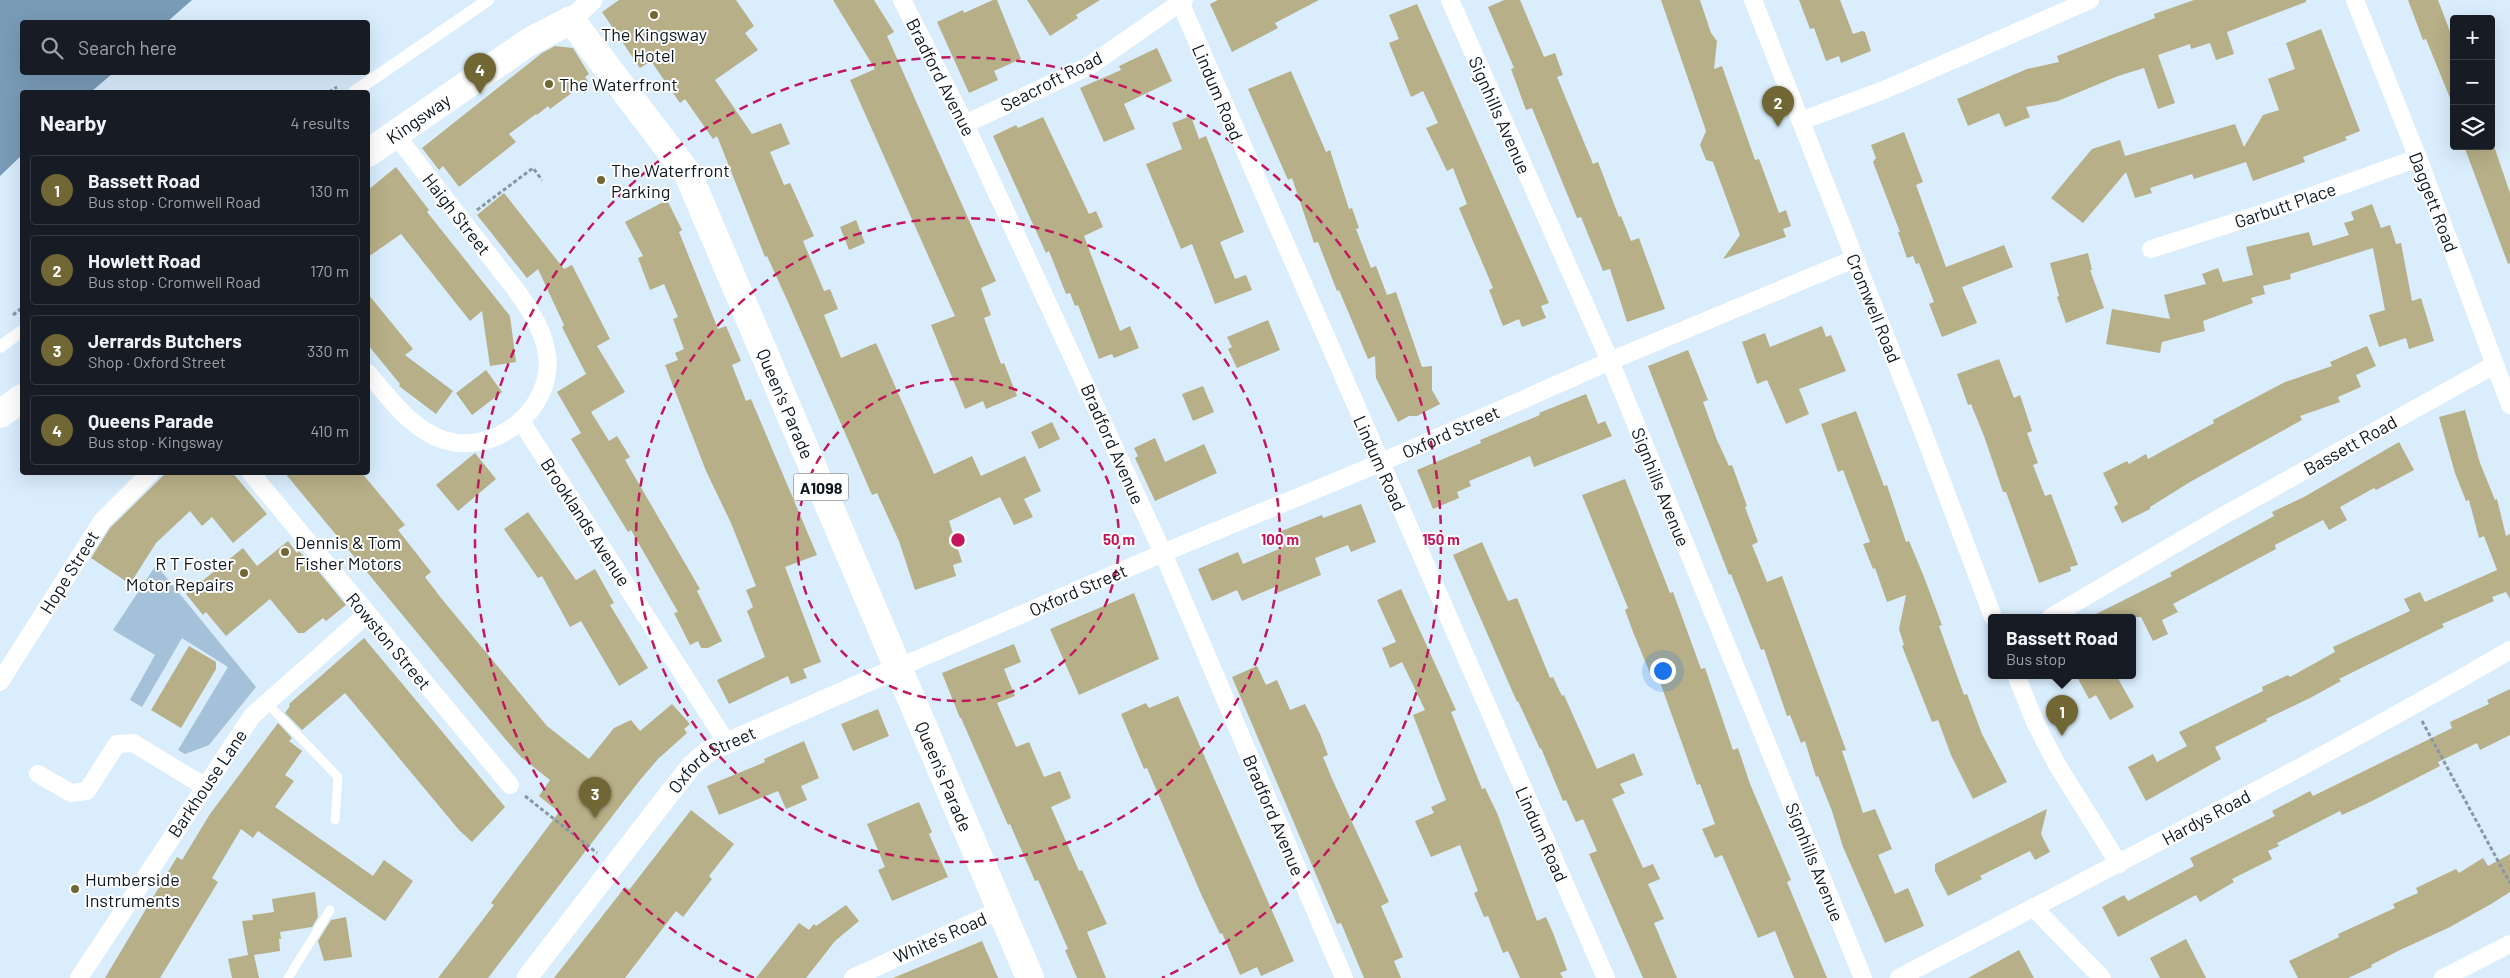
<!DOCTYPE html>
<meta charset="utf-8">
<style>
:root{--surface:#171b24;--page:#242831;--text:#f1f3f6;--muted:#9ea1a6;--line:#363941;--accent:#716734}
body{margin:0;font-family:Barlow,sans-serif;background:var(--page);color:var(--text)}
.controls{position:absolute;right:15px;top:15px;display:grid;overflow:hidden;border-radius:5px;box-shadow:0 5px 20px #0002}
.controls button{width:45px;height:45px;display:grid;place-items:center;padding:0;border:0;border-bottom:1px solid var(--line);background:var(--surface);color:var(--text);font:25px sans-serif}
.you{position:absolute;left:1662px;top:670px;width:18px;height:18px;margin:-12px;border:4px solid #fff;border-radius:50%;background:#1a73e8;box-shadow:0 0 0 8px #1a73e833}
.badge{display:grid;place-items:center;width:32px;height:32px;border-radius:50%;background:var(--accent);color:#fff;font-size:16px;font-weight:700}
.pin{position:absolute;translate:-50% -41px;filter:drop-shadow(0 1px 2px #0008)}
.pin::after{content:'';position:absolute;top:26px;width:18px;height:15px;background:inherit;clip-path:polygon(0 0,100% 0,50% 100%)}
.popup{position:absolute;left:1988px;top:614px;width:148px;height:65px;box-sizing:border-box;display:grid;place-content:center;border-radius:5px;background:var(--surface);filter:drop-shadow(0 1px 4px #0005);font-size:16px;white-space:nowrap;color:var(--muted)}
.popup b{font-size:19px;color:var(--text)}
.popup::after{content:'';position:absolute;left:50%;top:100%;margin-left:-10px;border:10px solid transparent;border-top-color:var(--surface)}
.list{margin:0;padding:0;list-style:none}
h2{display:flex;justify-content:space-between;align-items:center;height:65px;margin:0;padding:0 20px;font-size:21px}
h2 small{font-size:16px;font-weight:400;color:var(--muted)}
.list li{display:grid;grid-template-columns:32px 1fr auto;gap:15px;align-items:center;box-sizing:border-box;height:70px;margin:0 10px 10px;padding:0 10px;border:1px solid var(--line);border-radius:5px}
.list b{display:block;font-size:19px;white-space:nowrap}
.list p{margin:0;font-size:16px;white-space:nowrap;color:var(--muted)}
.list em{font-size:16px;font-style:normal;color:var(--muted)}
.icon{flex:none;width:28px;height:28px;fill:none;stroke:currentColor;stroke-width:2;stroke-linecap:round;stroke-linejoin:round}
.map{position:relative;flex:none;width:2510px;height:978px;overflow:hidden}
.search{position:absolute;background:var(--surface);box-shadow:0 5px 20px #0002;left:20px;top:20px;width:350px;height:55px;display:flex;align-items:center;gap:12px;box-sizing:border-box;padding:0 18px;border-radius:5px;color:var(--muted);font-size:19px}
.panel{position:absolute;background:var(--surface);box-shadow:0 5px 20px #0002;left:20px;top:90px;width:350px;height:385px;border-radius:5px}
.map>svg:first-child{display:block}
.green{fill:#a4c1d9}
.water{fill:#799bb7}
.building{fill:#b7af87}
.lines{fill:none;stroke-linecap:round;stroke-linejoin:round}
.path{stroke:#8797a3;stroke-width:3;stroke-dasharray:4 2.5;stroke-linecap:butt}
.service{stroke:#fff;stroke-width:9}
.pedestrian{stroke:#fff;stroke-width:12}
.minor{stroke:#fff;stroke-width:18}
.tertiary{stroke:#fff;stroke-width:21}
.primary{stroke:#fff;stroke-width:28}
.ring{fill:none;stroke:#c2185b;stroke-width:2.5;stroke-dasharray:9 6}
.poi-dot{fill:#716734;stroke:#fff;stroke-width:2}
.labels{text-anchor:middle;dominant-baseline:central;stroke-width:4;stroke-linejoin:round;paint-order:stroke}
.shield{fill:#fff;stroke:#565d62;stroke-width:1}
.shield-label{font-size:16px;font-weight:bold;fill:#0e171e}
.poi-label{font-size:18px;fill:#0e171e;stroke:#fff;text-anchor:start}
.street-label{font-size:18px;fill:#0e171e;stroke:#fff}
.centre{fill:#c2185b;stroke:#fff;stroke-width:2.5}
.ring-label{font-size:15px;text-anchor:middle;font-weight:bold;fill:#c2185b;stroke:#fff;stroke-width:4;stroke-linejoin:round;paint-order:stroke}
</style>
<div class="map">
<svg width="2510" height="978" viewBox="0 0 2510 978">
<rect width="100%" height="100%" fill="#d9edfd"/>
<path class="green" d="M156,565L256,687L209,745L185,754L178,750L228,667L182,638L142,707L130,700L155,655L113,630Z"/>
<path class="water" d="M0,0H192L167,22H22V72L113,73L91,92H22V155L0,176Z"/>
<path class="building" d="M619,0H736L754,26L745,33L758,50L715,80L752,134L781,123L790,144L770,152L784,185L790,183L814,236L803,241L824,291L830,289L838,309L824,315L841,358L876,343L934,474L972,456L981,476L1025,456L1041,491L1024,499L1033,517L1014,525L1000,497L949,521L962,562L953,565L956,576L915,590L899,541L877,493L872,495L788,302L767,256L765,257L717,136L713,139L685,99L680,103L651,61L640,68L602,12Z
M833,0H874L894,32L887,36L996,281L981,288L991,315L984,318L1001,364L1004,363L1017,396L986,409L983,401L965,409L931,325L955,316L850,80L875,69Z
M993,0H997L1021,59L994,71L998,80L969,93L937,22L963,10L964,13Z
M1027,0H1100L1076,15L1078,18L1050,36Z
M1218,0H1319L1275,23L1278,28L1232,52L1210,4Z
M1504,0H1520L1544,57L1555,53L1563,75L1557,77L1593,164L1598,162L1619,217L1621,216L1631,241L1639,238L1665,309L1627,322L1610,269L1603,271L1581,217L1577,218L1532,108L1526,110L1511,69L1514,68L1488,7Z
M1661,0H1700L1711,33L1717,41L1714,69L1722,66L1755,160L1759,159L1779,213L1786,210L1791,226L1783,229L1786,237L1723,259L1740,235L1713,162L1706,160L1700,145L1706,131Z
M1799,0H1840L1853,34L1862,31L1865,32L1871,51L1841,63L1839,56L1826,61L1814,28L1810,29Z
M2194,0H2306V2L2227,32L2234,54L2216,60L2210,43L2191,49L2190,44L2158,55L2175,103L2158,109L2144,68L2118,76L2058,101L2026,107L2030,117L2005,127L1999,113L1968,126L1957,99L2027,69L2059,62L2057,56L2155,18L2154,14Z
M2408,0H2438L2454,42V108L2426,39L2423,40Z
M1417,4L1549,303L1541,306L1546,318L1522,327L1519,319L1503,326L1489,290L1493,288L1459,208L1467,204L1453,168L1447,171L1426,128L1438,123L1423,91L1411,97L1389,43L1399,39L1389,15Z
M2321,29L2360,131L2345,137L2347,140L2303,157L2305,162L2253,181L2246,162L2194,179L2192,174L2150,188L2152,193L2135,198L2126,172L2083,223L2051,198L2092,149L2120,140L2125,156L2235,124L2244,147L2263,115L2279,110L2268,79L2295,69L2286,43Z
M555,46L573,48L589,74L585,77L588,81L550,109L548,106L537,115L536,114L509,134L516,142L459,187L443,166L439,170L422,148L542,53Z
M1157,48L1172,81L1124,104L1135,129L1104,142L1080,88L1121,70L1119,66Z
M1291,71L1326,152L1330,150L1349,209L1352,208L1359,228L1356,229L1371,268L1376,266L1387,295L1396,292L1422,367L1432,366V390L1440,404L1417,416H1409L1398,422L1376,378L1375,356L1368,359L1339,290L1337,291L1318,242L1314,243L1292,178L1288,180L1248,89Z
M1191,116L1199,139L1206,136L1244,232L1220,242L1235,279L1246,275L1252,290L1215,304L1192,244L1181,249L1146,164L1182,149L1172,123Z
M1043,117L1089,214L1096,211L1103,227L1084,236L1120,331L1130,326L1139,348L1114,358L1112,354L1099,359L1078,305L1075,306L1070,293L1066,294L1049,251L1046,253L993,136L1016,125L1018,128Z
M1904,132L1923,182L1916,185L1946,267L2004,245L2013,267L1962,287L1977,323L1942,337L1929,304L1934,302L1919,263L1916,264L1913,256L1907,258L1898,232H1900L1873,162L1876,158L1871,145Z
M2464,146H2494L2510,193V263L2508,264Z
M396,167L429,210L427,212L510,316L516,362L490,366L482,311L470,321L401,234L368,257V190Z
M504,193L564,269L572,265L610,339L597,346L625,392L591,412L609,441L617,436L630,457L625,460L700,589L697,591L722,641L708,648H701L698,641L690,645L674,613L678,612L631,530L628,532L571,439L581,433L557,392L586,374L562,327L564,325L538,269L527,278L477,215Z
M667,200L682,230L679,232L718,329L726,326L741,361L732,365L746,401L751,399L817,555L785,567L821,662L803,669L807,678L791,684L788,676L729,704L717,680L765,657L747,611L753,607L746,590L756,586L731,523L706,471L665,365L678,360L675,353L684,349L673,319L678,317L664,284L650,290L638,258L643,256L625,222Z
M2372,204L2381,228L2390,225L2396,244L2401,243L2412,301L2421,298L2434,341L2409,349L2406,338L2379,347L2369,315L2385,310L2373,248L2290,274L2291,279L2263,286L2265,294L2251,298L2253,303L2203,321L2205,331L2162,342L2160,353L2106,344L2112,309L2170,319L2164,295L2206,284L2202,274L2218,268L2223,282L2253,275L2246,247L2309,232L2313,246L2349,235L2344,223L2354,220L2351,212Z
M856,220L865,243L849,250L840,227Z
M2088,253L2092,270H2090L2104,308L2066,323L2057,297L2059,296L2050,263Z
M368,294L413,349L405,355L453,391L436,414L399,386L400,384L368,345Z
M1268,320L1280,350L1237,368L1228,349L1232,347L1227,337Z
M1822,326L1826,337L1831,335L1846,371L1799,389L1809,414L1786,424L1767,380L1757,384L1742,342L1765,333L1770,347Z
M2367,346L2376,366L2356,375L2361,387L2338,397L2340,402L2300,416L2302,420L2190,482L2150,507V509L2122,523L2114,507L2118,504L2103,473L2127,461L2129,464L2146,454L2148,459L2214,423L2213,420L2285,382L2332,366L2330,362Z
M1688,350L1708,400L1703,402L1717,440L1729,466L1732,465L1747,506L1745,507L1758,542L1752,545L1767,582L1782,576L1846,750L1842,751L1863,813L1875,809L1892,849L1878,855L1895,894L1908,888L1924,926L1885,943L1843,847L1832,811L1818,776L1816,777L1805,741L1801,743L1790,715L1787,716L1764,649L1761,650L1731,574L1729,575L1648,366Z
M1999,359L2014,398L2020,395L2032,431L2027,433L2038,463L2033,465L2045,496L2051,494L2078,565L2070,567L2071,571L2039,583L2006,492H2003L1984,436L1971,404L1968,405L1957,374Z
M486,370L502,392L472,415L456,393Z
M1203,386L1214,412L1193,421L1182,394Z
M1586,394L1598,424L1605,421L1612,436L1534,467L1530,456L1469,481L1471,486L1457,492L1459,498L1433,509L1417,470L1481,443L1480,440L1540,415L1539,413Z
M2465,410L2480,463L2495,500L2497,499L2506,536L2510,534V599L2506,592L2492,597L2494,601L2442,624L2444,627L2339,679L2341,681L2310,698L2266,719L2267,721L2215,747L2221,759L2146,801L2128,767L2153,754L2157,762L2187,746L2179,732L2263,691L2262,687L2288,675L2290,677L2335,652L2333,647L2410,611L2404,599L2420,592L2425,602L2497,570L2484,536L2479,538L2469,500L2466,501L2455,473L2439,417Z
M1856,411L1884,486L1887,485L1906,542L1909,541L1924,577L1942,625L1939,626L1964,695L1967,694L1982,734L2007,782L1973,799L1951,755L1938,720L1932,722L1902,646L1904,645L1899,629L1906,595L1887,602L1875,568L1873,569L1863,544L1870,542L1843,470L1838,472L1821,424Z
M1052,422L1060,439L1039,449L1031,432Z
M1155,438L1165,462L1204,444L1217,473L1155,501L1135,458L1138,456L1134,448Z
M2399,442L2414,470L2376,490L2374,488L2340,507L2347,520L2329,530L2323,520L2275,545L2276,549L2173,604L2178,612L2162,620L2168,634L2153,641L2141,617H2090L2172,576L2170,573L2274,516L2272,512L2304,497Z
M475,453L496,479L458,511L436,485Z
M167,472H232L267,514L233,543L212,517L202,526L190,511L156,543L130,584L91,558L110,528Z
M284,472H361L405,525L398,530L431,572L425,577L441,598L547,726L589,759L614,728L631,720L640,731L672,704L690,724L684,729L687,733L658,759L640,780L488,978H438L494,905L491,903L559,812L539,796L550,780L521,757L506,740Z
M1625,479L1670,593L1673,592L1701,669L1705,668L1733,750L1738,748L1750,784L1791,880L1787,882L1827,978H1794L1775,931L1758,938L1722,855L1715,858L1702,829L1715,824L1700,784L1697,785L1656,671L1650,673L1633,632L1625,610L1628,608L1582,495Z
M1361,504L1376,542L1351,552L1348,545L1315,558L1321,575L1277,593L1275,587L1242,601L1237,590L1212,601L1198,569L1238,552L1243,564L1284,547L1279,532L1322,515L1323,518Z
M528,512L576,580L595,569L614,603L610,605L648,668L619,686L581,621L570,627L542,576L538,578L504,529Z
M288,541L297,553L299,551L309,562L310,561L346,605L326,621L323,618L304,633H298L270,599L226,636L206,612L203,615L186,594L243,548L257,566Z
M1482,542L1508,601L1517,598L1550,678L1553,677L1562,696L1564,695L1597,769L1634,753L1643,775L1620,784L1625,793L1612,799L1643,868L1653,864L1660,879L1648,884L1664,919L1654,923L1677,978H1643L1589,854L1597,851L1583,819L1576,822L1566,800L1563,801L1541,748L1540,749L1518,701L1517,702L1453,555Z
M1401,589L1456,710L1451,712L1482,789L1485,788L1497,813L1537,921L1546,917L1553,933L1567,970L1560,973L1563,978H1520L1508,951L1503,953L1488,916L1484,917L1474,893L1478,891L1460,845L1431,857L1415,821L1434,813L1431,807L1446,800L1413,715L1425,710L1402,662L1390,668L1382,648L1396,642L1377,600Z
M1134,593L1159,659L1079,695L1050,629Z
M364,638L505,807L472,842L459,830L345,693L302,730L285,713L290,706L289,704Z
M1014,644L1021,662L1004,669L1015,696L997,703L1016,747L1029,742L1044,777L1060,771L1071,798L1051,807L1079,871L1082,870L1107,924L1087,932L1106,978H1077L1065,950L1068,949L1038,880L1035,881L1010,824L1008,825L961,718H960L942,673Z
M189,646L216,662V669L181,728L151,710Z
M1257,666L1266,685L1277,680L1290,710L1305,704L1320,734L1328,755L1323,757L1333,781L1389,902L1381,906L1403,957L1394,961L1401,978H1364L1341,923L1337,924L1232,677Z
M2076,675H2116L2134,707L2110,720L2096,695L2089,699Z
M2510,689V735L2480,750L2477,743L2438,762L2440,766L2370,802L2342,815L2340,811L2277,843L2279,846L2268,851L2272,859L2232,879L2234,882L2200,902L2196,895L2118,937L2102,907L2124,895L2128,901L2194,866L2190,858L2275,816L2272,811L2310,791L2313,796L2452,728L2450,722L2489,704L2487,700Z
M1178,696L1294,961L1261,976L1257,967L1240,975L1222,933L1220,934L1201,894L1147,768L1144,769L1121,714L1146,703L1149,708Z
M878,709L889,736L853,751L841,724Z
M278,723L292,738L289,741L302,751L285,775L294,781L275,807L373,876L384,860L413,881L385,921L258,831L253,838L241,829L212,878L218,882L160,978H105L177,857L182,860L210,814Z
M804,741L819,778L801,786L807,800L786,809L778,791L719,815L707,786L765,762L764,759Z
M919,802L932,832L929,834L948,877L892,901L878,870L885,867L867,824Z
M2047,809L2041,834L2050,852L2035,860L2030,851L1980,876L1982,879L1948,896L1935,871V864Z
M691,810L734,844L709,876L712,879L683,917L676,911L625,978H554L625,887L629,890Z
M2510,854V892L2491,904L2450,927L2398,951L2371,965L2372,967L2348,978H2298L2289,961L2339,937L2338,934L2395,908L2393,904L2418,893L2416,888L2456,869L2459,873L2483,858L2488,866Z
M315,892L318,917L312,927L280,932L281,939H279L280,951L254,955L259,978H232L228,959L248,955L242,921L253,920L252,915L274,912L272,899Z
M846,905L859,921L835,941L806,978H756L799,923L809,930L814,924L816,926Z
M346,917L352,957L324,961L318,941L331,920Z
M2186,939L2206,978H2160L2150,958Z
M982,941L998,978H893Z
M2019,950L2034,978H1968Z"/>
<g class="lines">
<path class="path" d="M329,92L337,87
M477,210L533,168L542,180
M13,315L22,308
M2422,721L2510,883
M525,796L597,853"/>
<path class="service" d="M266,702L338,777L335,820
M288,978L330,910"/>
<path class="pedestrian" d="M354,92L488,0
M0,347L22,331"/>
<g class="minor">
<path d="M902,0L965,124L1163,553L1344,978"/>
<path d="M1450,0L1610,361L1863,978"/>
<path d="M1753,0L1922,429L1993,617"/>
<path d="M2355,0L2418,158L2510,405"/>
<path d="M1180,2L1606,978"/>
<path d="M1801,121L1884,90L2090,0"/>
<path d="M965,124L1089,66L1184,0"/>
<path d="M2151,249L2270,211L2418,158"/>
<path d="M368,373C388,397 412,430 444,440C495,456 554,409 547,355C544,332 532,314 519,294L395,134"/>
<path d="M521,421L727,743"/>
<path d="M250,472L510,785"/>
<path d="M2051,617L2221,517L2494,365"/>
<path id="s1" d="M898,668L1163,553L1380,463L1610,361L1854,259"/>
<path d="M2016,675L2035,722L2056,763L2119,864"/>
<path d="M0,682L102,521L151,472"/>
<path d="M38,774L71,793L87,791L117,744L133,743L204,786"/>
<path d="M2033,907L2102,978"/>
<path d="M79,978L252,716L367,614"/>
<path d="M853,978L1000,910"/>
<path d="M1899,978C2103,870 2310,767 2510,650"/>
<path d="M2443,978L2510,944"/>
</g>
<g class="tertiary">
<path d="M571,20L592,0"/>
<path id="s2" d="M527,978L652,816L691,766L707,752L898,668"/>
</g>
<g class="primary">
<path id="s3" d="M368,153L529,42L571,20L688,174L1030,978"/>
<path d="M0,414L22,398"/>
</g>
</g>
<g class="ring">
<circle cx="958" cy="540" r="161"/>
<circle cx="958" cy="540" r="322"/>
<path d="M754 978A483 483 0 1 1 1162 978"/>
</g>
<g class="poi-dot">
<circle cx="654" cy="15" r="5"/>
<circle cx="549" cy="84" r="5"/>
<circle cx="601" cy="180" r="5"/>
<circle cx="285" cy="552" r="5"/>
<circle cx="244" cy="573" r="5"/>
<circle cx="75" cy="889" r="5"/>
</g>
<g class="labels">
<rect class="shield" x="793.5" y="473.5" width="55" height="27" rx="4"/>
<g class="shield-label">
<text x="821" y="487">A1098</text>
</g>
<g class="poi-label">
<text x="654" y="34" text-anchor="middle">The Kingsway<tspan x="654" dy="21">Hotel</tspan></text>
<text x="559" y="84">The Waterfront</text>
<text x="611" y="170">The Waterfront<tspan x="611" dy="21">Parking</tspan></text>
<text x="295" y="542">Dennis &amp; Tom<tspan x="295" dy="21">Fisher Motors</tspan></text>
<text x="234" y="563" text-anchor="end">R T Foster<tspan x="234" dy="21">Motor Repairs</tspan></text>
<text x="85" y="879">Humberside<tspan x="85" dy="21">Instruments</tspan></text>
</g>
<g class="street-label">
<text transform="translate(941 77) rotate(63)">Bradford Avenue</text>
<text transform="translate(1051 81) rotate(-27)">Seacroft Road</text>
<text transform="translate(1218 92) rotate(67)">Lindum Road</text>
<text transform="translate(1500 115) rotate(66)">Signhills Avenue</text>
<text stroke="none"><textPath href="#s3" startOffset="61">Kingsway</textPath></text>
<text transform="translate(2434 202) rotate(69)">Daggett Road</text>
<text transform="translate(2285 205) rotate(-19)">Garbutt Place</text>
<text transform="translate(457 214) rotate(52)">Haigh Street</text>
<text transform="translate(1874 308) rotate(68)">Cromwell Road</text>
<text stroke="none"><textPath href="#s3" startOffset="686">Queen's Parade</textPath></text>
<text stroke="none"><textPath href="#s1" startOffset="601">Oxford Street</textPath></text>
<text transform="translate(1113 444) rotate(66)">Bradford Avenue</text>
<text transform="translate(2350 445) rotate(-29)">Bassett Road</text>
<text transform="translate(1380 463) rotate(66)">Lindum Road</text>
<text transform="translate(1661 487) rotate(68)">Signhills Avenue</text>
<text transform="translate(586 522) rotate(57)">Brooklands Avenue</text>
<text transform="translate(69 572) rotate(-58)">Hope Street</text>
<text stroke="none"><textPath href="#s1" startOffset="196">Oxford Street</textPath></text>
<text transform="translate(389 641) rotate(50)">Rowston Street</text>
<text stroke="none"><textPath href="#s2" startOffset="289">Oxford Street</textPath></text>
<text stroke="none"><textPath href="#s3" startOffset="1091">Queen's Parade</textPath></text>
<text transform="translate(207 783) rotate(-56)">Barkhouse Lane</text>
<text transform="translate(1274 815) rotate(67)">Bradford Avenue</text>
<text transform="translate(2206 817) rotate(-28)">Hardys Road</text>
<text transform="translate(1542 834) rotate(66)">Lindum Road</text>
<text transform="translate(1815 862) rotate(68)">Signhills Avenue</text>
<text transform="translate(940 937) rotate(-24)">White's Road</text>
</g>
</g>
<circle cx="958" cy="540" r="8" class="centre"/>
<g class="ring-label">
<text x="1119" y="545">50 m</text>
<text x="1280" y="545">100 m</text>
<text x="1441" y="545">150 m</text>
</g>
</svg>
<div class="controls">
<button>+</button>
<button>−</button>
<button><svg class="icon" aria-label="layers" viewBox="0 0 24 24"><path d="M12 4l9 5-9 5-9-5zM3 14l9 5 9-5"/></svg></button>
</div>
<div class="you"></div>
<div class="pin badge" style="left:2062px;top:736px">1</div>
<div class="popup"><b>Bassett Road</b>Bus stop</div>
<div class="pin badge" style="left:1778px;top:127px">2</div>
<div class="pin badge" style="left:595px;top:818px">3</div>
<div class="pin badge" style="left:480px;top:94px">4</div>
<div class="search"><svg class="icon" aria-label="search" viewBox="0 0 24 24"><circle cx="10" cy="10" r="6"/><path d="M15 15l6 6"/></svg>Search here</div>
<section class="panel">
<h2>Nearby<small>4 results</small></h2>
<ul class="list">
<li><span class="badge">1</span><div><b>Bassett Road</b><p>Bus stop · Cromwell Road</p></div><em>130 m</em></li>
<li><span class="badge">2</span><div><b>Howlett Road</b><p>Bus stop · Cromwell Road</p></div><em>170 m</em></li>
<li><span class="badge">3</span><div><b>Jerrards Butchers</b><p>Shop · Oxford Street</p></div><em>330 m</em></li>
<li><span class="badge">4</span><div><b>Queens Parade</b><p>Bus stop · Kingsway</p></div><em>410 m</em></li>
</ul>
</section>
</div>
